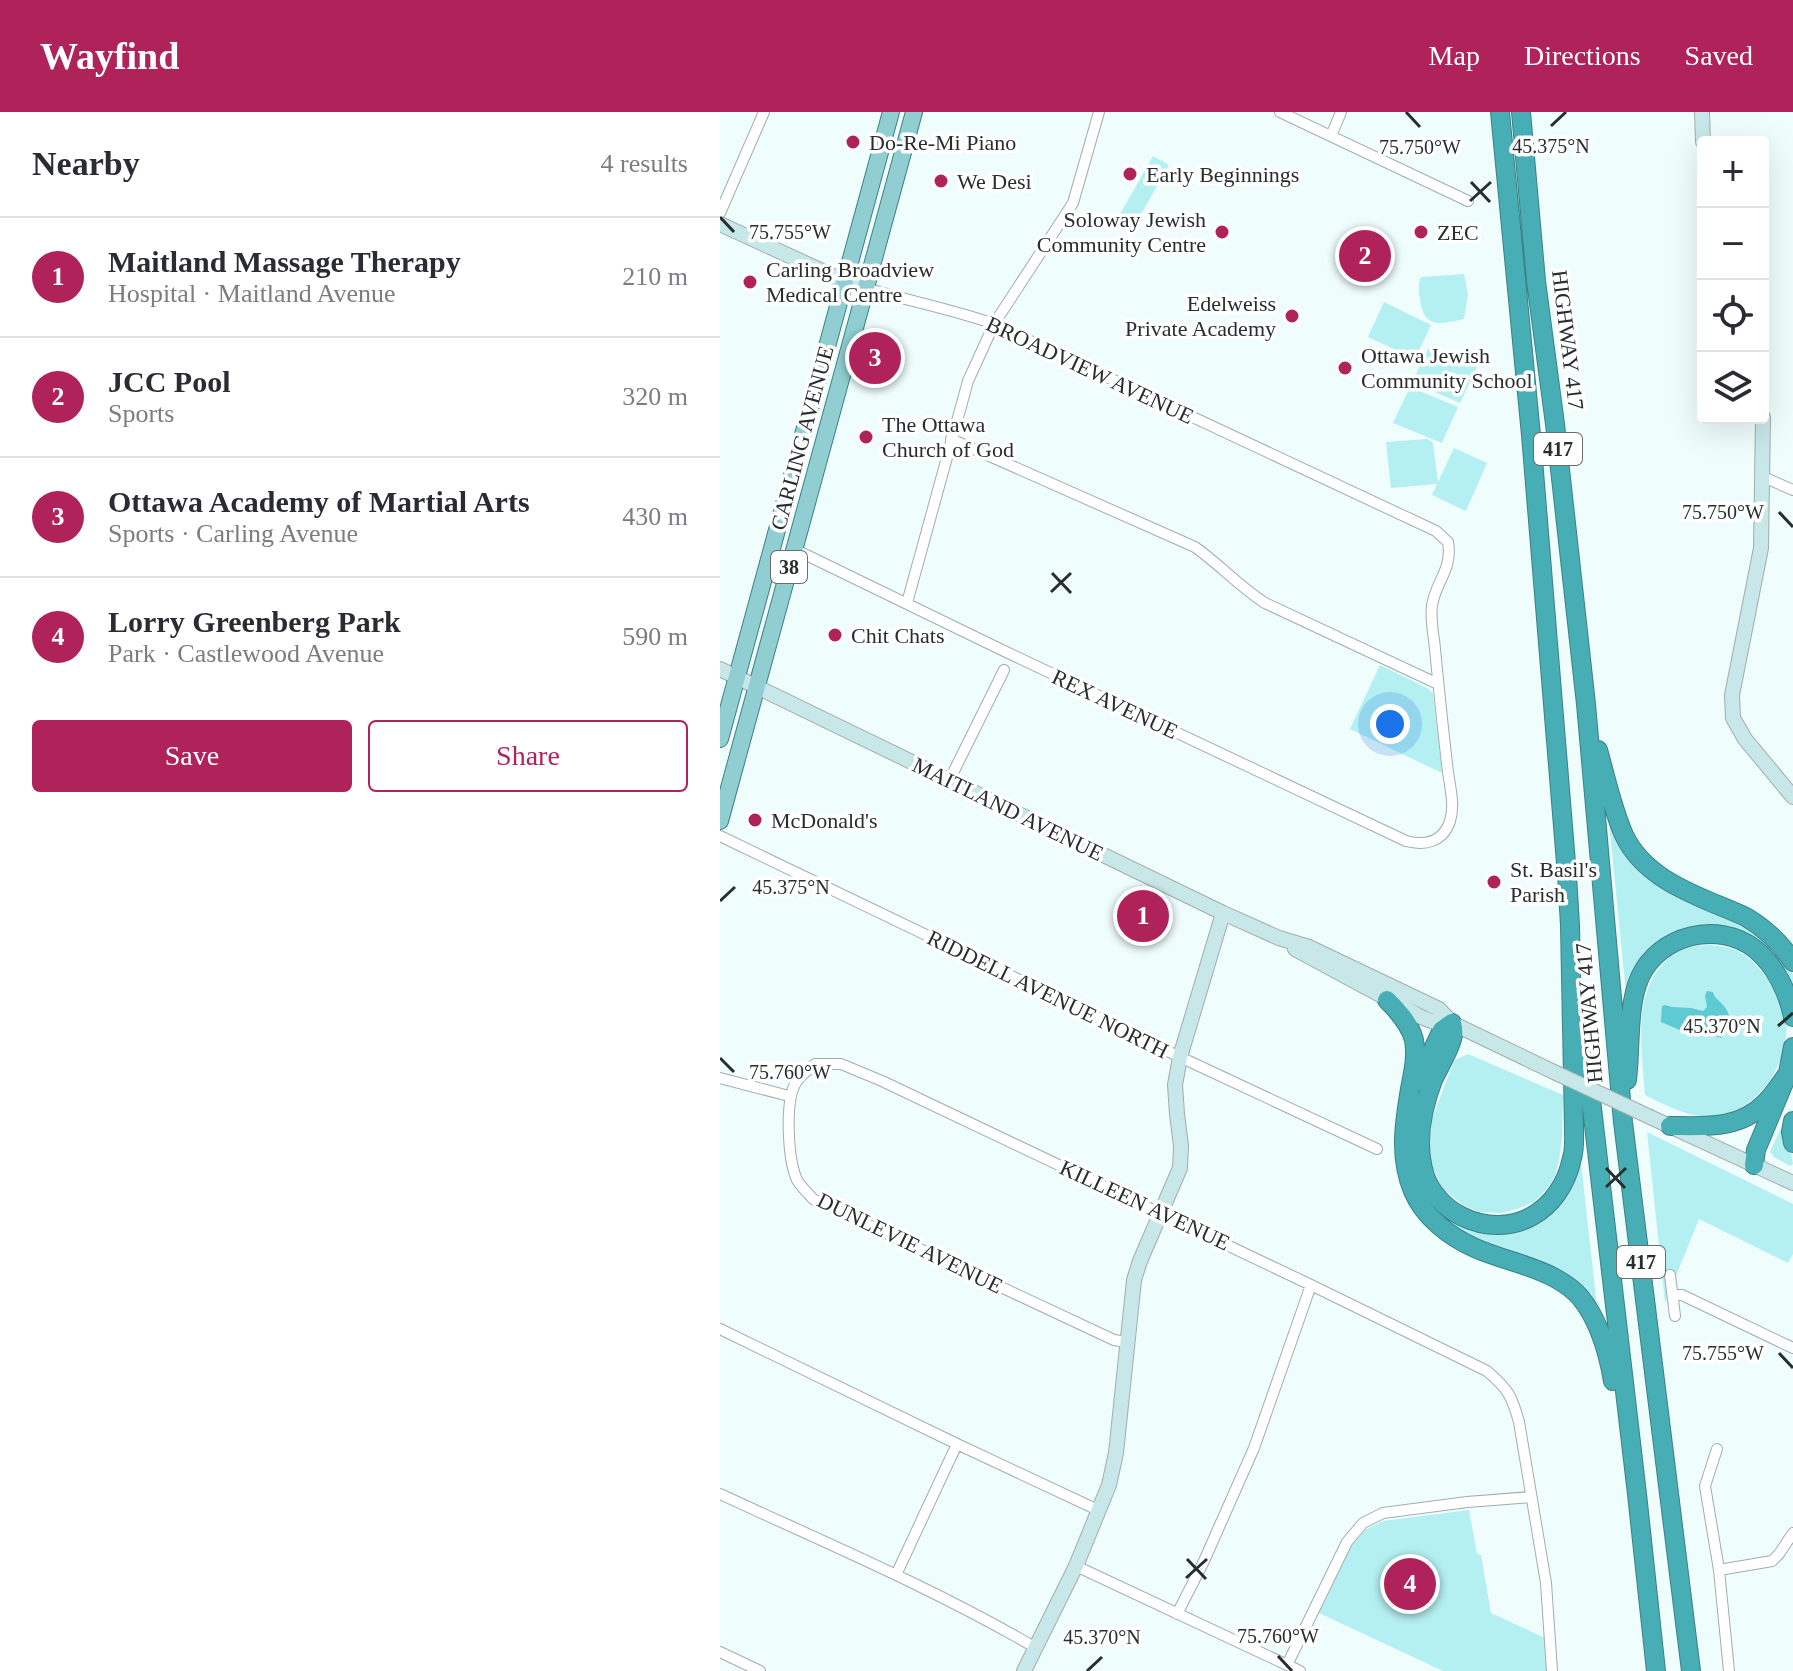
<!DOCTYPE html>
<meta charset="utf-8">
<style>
:root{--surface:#fff;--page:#f2f2f3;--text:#2b2b33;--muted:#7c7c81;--line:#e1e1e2;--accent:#b0225a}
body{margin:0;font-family:"Times New Roman",serif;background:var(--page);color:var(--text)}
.controls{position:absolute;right:24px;top:24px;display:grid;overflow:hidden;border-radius:8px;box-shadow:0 8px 32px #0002}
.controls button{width:72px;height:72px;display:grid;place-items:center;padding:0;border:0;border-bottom:2px solid var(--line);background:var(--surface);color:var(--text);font:40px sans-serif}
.you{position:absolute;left:670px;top:612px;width:28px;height:28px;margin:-20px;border:6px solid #fff;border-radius:50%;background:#1a73e8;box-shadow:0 0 0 12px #1a73e833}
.badge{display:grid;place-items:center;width:52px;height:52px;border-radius:50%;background:var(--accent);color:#fff;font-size:26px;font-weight:700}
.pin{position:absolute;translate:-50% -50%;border:4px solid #fff;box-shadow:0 2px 8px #0006}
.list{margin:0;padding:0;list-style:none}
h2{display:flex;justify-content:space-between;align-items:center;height:104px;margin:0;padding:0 32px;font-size:34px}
h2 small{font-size:26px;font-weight:400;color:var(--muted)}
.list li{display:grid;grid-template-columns:52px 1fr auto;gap:24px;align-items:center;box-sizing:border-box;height:120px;padding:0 32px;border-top:2px solid var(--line)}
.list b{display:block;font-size:30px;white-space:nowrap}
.list p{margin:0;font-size:26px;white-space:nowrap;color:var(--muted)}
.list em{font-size:26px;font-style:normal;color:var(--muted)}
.actions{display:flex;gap:16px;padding:24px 32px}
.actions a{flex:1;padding:18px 0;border:2px solid var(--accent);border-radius:8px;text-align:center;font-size:28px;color:var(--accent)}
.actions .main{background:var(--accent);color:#fff}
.icon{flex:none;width:44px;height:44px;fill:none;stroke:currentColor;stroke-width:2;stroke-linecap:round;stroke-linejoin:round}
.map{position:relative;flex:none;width:1073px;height:1559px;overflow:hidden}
header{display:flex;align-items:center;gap:48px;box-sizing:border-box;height:112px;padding:0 40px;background:var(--accent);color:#fff}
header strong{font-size:38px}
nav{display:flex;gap:44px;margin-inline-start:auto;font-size:28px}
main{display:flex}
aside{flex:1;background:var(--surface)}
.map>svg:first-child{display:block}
.green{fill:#b4eff2}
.water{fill:#5ecbd2}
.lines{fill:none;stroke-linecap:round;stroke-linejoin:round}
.street-casing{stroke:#a1adad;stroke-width:12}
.secondary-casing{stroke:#a1adad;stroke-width:16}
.primary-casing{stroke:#3c8185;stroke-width:18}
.highway-casing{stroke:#3c8185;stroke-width:20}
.street{stroke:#fff;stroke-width:10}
.secondary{stroke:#c8e7e8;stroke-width:14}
.primary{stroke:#90ced2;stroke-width:16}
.highway{stroke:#46aeb4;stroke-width:18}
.secondary-bridge-casing{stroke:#a1adad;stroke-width:16;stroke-linecap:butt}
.secondary-bridge{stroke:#c8e7e8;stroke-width:14}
.ticks{fill:none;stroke:#282d2d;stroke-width:3}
.poi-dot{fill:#b0225a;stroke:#fff;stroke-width:3}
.labels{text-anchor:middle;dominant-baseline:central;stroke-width:7;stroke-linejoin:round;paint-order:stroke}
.shield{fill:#fff;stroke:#686c6c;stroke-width:2}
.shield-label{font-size:20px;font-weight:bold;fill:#282d2d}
.poi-label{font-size:22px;fill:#282d2d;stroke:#fff;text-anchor:start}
.street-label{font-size:22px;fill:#282d2d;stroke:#fff}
.ticks-label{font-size:20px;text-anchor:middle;fill:#282d2d;stroke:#fff;stroke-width:7;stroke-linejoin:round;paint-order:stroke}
</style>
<header>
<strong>Wayfind</strong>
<nav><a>Map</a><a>Directions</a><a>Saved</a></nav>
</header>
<main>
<aside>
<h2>Nearby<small>4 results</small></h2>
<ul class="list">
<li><span class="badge">1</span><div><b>Maitland Massage Therapy</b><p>Hospital · Maitland Avenue</p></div><em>210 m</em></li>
<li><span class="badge">2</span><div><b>JCC Pool</b><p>Sports</p></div><em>320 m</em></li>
<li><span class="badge">3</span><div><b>Ottawa Academy of Martial Arts</b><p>Sports · Carling Avenue</p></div><em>430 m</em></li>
<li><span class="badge">4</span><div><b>Lorry Greenberg Park</b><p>Park · Castlewood Avenue</p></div><em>590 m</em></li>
</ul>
<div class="actions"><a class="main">Save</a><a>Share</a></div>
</aside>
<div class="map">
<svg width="1073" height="1559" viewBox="0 0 1073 1559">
<rect width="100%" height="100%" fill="#f0fdfd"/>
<path class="green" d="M433,44L449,53L415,113L399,104Z
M744,162L748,182L744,207C726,211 705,218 701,192C699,182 697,175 701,165Z
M664,190L711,213L695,247L648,225Z
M709,235L757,255L740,291L692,270Z
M690,275L738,295L722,331L673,311Z
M708,327L713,331L718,370L734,336L767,351L746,399L712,383L717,372L671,376L666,330Z
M660,553L709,577L713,582L722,661L630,617Z
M889,709L899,725L1039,820L1071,858L1073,863V885L1052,848L965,820L906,882Z
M987,833C997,834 1008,834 1017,839C1031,845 1039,855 1048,868C1055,877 1062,889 1065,900C1072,931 1056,969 1032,988C1021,998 1010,1005 994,1005C969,1006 947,994 925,983C922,942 912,884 943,852C947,848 952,842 957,839C966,835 977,834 987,833Z
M748,942L843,983L842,1028L839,1048L835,1064L829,1075L814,1090L797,1097L780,1101L759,1100L743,1093L723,1077L709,1048L712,1007L733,952L735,948Z
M702,968L707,1084L793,1119L857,1051H861L877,1195L744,1125L706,1094L689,1007Z
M1070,996C1070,1005 1067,1015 1068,1024C1068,1034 1072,1043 1073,1052L1070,1054L1054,1045L1050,1040Z
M927,1020L1073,1092V1142L1068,1151L979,1107L945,1191Z
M749,1398L757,1442L761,1443L771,1501L825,1526L827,1559H723L599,1501L632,1433L645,1418L663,1409Z"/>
<path class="water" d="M634,127L666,142L657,161L624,146Z
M987,879L993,880C995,887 998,887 1003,893C1009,899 1010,907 1011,915L1001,926L975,918H960L941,910L942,894L945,893L952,895L971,896L983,899L987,895L985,884Z"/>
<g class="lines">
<g class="street-casing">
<path id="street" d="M560,0L748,89
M611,24L621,0
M0,101L44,0
M231,327L475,435C499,452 520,475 545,491L718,572
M1041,364L1073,378
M74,437L282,538L686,729C705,734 723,730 730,709C735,694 730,675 728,660C723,619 719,578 715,537C714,524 710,508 712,494C715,470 733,458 728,430L716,419L274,212C232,197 188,189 146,176
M187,491L248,269L274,212L353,91L379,0
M229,669L284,558
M0,724L460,945L657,1037
M0,966L69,984
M950,1163L955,1204
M953,1183H962L1073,1236
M0,1217L237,1332L380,1399
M407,1230L394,1228L93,1087C88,1081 81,1075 77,1068C68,1048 64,987 77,969C81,963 89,957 95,952H121L162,969L591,1173L767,1259C788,1277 792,1284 799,1310L826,1471L832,1559
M997,1337L985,1374L999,1458L1009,1559
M0,1382C106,1431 215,1477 316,1536
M356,1454L580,1559
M999,1458L1052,1449L1059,1442L1073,1421
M176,1463L237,1332
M457,1502L484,1449L534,1336L591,1173
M0,1540L40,1559
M567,1553L627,1430L643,1411L663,1401L747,1390L811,1385"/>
</g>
<g class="secondary-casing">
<path id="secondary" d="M982,0L983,30
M0,112L124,169L146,176
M1043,305L1041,436L1012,583L1013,606L1025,627L1073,685
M0,557L503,801L559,826L589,835L719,897L732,911L836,961
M575,837L701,905L714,910L732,911
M930,1005L1073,1071
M304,1559L356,1454L389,1373L396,1341L414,1168L420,1149L460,1056L461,1034L457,1002L455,973L460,945L503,801"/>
</g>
<g class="primary-casing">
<path id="primary" d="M0,627L171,0
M0,709L194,0"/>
</g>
<g class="highway-casing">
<path id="highway" d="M801,0L816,169L835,312L866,592L903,1010L971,1559
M878,638C886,666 892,696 904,723C926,770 982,785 1026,805C1046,817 1061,831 1073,850
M667,888C678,899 690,912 694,928C697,945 693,961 690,977C684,1012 679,1046 693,1079C704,1105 730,1125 755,1136C782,1148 809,1152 835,1166C844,1171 853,1177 860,1185C879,1208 888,1240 893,1269
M861,902L917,1382L936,1559
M732,911C733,915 734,919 733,923C731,936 719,955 713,968C702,997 695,1033 705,1064C711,1081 725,1096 741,1104C791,1129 841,1100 852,1046C855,1037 854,1026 854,1016L850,813L847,763L811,323L780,0
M907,968C911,936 907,894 920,865C939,823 998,808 1035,837C1055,853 1068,880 1073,905
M698,969L722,918L732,911
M1073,1009L1071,1020L1073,1031
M950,1014C984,1014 1019,1018 1045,991C1054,982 1061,971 1068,961
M1034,1053L1036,1038L1068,961L1073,935"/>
</g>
<use href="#street" class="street"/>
<use href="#secondary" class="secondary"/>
<use href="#primary" class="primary"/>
<use href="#highway" class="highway"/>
<g class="secondary-bridge-casing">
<path id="secondary-bridge" d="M836,961L930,1005"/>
</g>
<use href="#secondary-bridge" class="secondary-bridge"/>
</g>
<path class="ticks" d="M686,0L700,15M831,14L846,0M751,70L770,90M750,89L771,70M0,105L14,120M1059,400L1073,415M332,461L351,481M331,480L351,461M0,789L15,775M1058,914L1073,901M0,946L14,960M886,1056L905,1076M886,1075L906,1056M1059,1241L1073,1256M467,1447L486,1467M466,1466L487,1447M558,1544L572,1559M367,1559L382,1545"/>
<g class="poi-dot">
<circle cx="133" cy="30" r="8"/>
<circle cx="410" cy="62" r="8"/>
<circle cx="221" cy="69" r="8"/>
<circle cx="502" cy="120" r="8"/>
<circle cx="701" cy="120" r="8"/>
<circle cx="30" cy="170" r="8"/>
<circle cx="572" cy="204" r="8"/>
<circle cx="625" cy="256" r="8"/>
<circle cx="146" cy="325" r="8"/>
<circle cx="115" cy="523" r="8"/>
<circle cx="35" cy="708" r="8"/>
<circle cx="774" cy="770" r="8"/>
</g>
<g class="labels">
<g class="shield">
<rect x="814" y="321" width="48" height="32" rx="6"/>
<rect x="51" y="439" width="36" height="32" rx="6"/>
<rect x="897" y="1134" width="48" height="32" rx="6"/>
</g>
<g class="shield-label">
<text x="838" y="337">417</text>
<text x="69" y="455">38</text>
<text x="921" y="1150">417</text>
</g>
<g class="poi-label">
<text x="149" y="30">Do-Re-Mi Piano</text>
<text x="426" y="62">Early Beginnings</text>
<text x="237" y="69">We Desi</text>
<text x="486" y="107" text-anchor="end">Soloway Jewish<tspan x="486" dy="25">Community Centre</tspan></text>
<text x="717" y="120">ZEC</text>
<text x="46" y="157">Carling Broadview<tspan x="46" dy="25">Medical Centre</tspan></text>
<text x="556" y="191" text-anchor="end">Edelweiss<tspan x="556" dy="25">Private Academy</tspan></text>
<text x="641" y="243">Ottawa Jewish<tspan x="641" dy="25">Community School</tspan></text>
<text x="162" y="312">The Ottawa<tspan x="162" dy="25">Church of God</tspan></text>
<text x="131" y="523">Chit Chats</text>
<text x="51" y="708">McDonald's</text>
<text x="790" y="757">St. Basil's<tspan x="790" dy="25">Parish</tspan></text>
</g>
<g class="street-label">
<text transform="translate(848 228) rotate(83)">HIGHWAY 417</text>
<text transform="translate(370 258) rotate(25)">BROADVIEW AVENUE</text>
<text transform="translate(82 326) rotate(-75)">CARLING AVENUE</text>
<text transform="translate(395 592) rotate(25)">REX AVENUE</text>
<text transform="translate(288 697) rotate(26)">MAITLAND AVENUE</text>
<text transform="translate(328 882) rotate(26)">RIDDELL AVENUE NORTH</text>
<text transform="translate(869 901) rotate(-95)">HIGHWAY 417</text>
<text transform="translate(425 1093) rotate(25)">KILLEEN AVENUE</text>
<text transform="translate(190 1131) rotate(26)">DUNLEVIE AVENUE</text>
</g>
</g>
<g class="ticks-label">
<text x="831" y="41">45.375°N</text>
<text x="700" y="42">75.750°W</text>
<text x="70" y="127">75.755°W</text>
<text x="1003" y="407">75.750°W</text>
<text x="71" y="782">45.375°N</text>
<text x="1002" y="921">45.370°N</text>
<text x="70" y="967">75.760°W</text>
<text x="1003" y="1248">75.755°W</text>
<text x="558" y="1531">75.760°W</text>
<text x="382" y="1532">45.370°N</text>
</g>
</svg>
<div class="controls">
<button>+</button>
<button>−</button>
<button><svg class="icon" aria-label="locate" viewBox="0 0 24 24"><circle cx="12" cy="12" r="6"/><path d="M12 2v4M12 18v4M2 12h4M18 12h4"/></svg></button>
<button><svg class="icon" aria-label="layers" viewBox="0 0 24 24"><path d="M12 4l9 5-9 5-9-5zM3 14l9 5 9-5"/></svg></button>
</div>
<div class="you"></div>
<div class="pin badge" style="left:423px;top:804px">1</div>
<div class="pin badge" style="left:645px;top:144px">2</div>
<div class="pin badge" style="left:155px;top:246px">3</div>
<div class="pin badge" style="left:690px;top:1472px">4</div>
</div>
</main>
